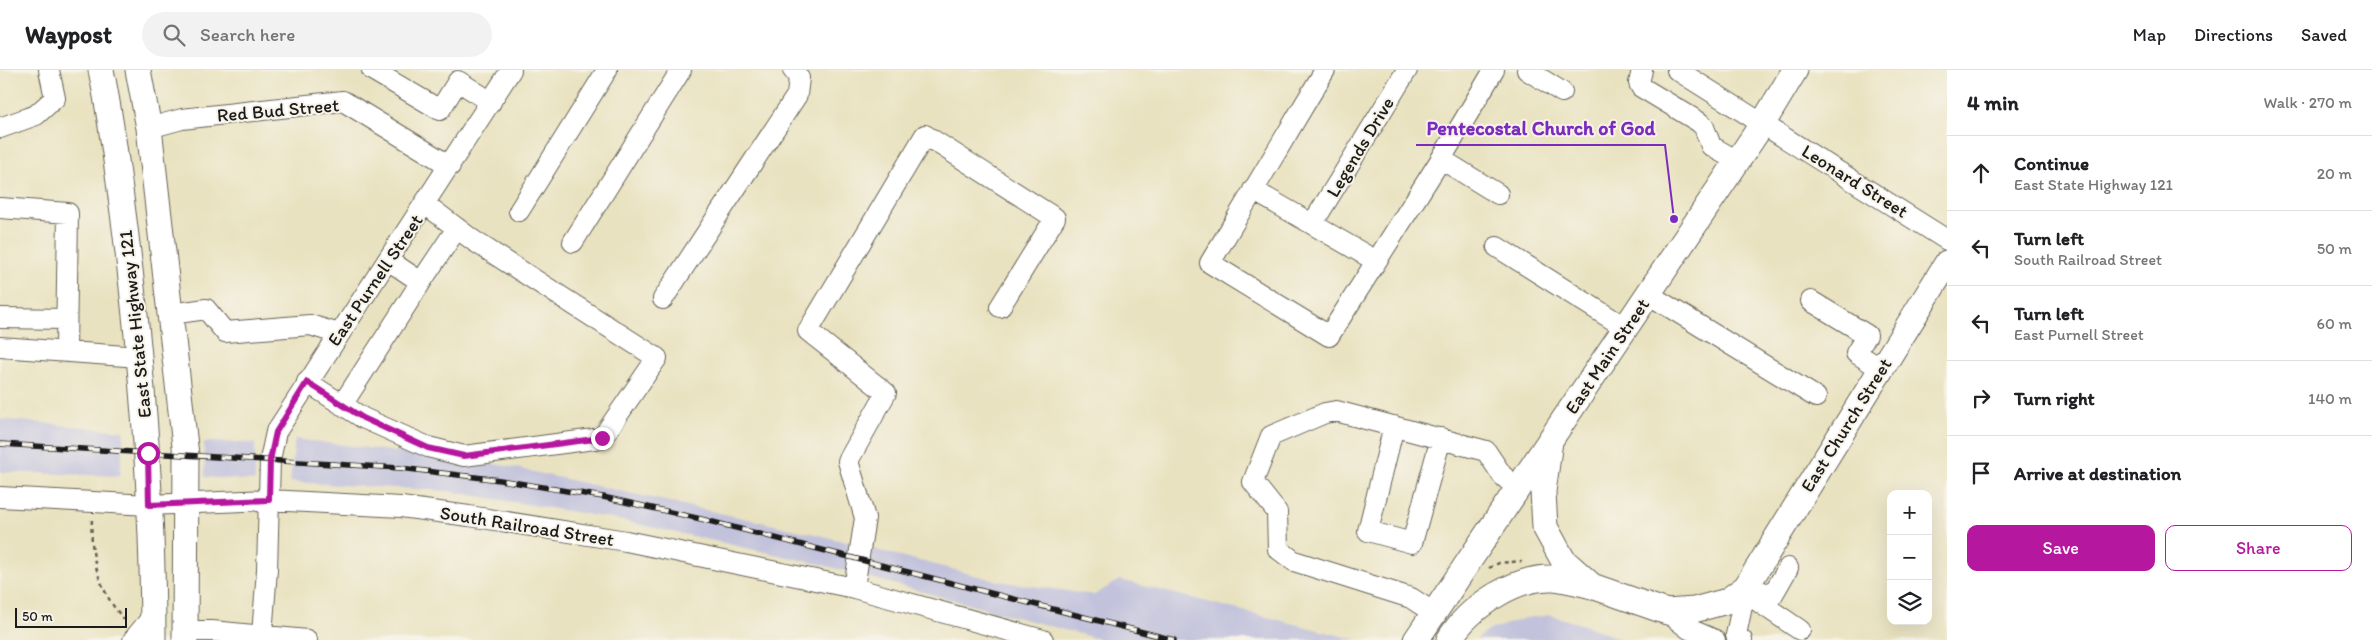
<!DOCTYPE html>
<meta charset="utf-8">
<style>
:root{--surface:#fff;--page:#f2f2f2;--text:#202124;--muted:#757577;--line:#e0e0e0;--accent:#b5179e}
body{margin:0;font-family:Itim,sans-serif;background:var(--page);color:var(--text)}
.controls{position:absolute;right:15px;bottom:15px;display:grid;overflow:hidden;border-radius:10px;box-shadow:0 5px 20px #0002}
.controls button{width:45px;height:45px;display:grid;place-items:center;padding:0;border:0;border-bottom:1px solid var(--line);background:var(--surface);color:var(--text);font:25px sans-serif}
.scale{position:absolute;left:15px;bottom:12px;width:112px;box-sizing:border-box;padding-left:5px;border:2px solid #1c1c1c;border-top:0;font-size:14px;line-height:18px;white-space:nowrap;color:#1c1c1c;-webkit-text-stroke:4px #f7f3e8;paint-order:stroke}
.stop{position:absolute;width:15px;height:15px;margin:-11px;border:4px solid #b5179e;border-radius:50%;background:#fff}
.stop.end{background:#b5179e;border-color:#fff;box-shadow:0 1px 5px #0008}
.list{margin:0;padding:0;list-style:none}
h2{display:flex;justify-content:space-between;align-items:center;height:65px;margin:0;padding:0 20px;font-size:21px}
h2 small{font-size:16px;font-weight:400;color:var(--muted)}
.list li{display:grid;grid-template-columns:32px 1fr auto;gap:15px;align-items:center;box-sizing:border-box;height:75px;padding:0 20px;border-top:1px solid var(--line)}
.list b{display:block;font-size:19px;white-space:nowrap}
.list p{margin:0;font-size:16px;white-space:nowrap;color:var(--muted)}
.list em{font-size:16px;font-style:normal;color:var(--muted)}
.actions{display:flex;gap:10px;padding:15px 20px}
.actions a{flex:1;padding:11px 0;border:1px solid var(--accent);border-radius:10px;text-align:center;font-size:18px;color:var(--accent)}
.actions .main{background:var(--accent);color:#fff}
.icon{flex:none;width:28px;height:28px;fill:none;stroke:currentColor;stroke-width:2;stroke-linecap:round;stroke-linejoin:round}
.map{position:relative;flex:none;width:1947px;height:570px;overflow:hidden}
header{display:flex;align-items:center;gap:30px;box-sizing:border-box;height:70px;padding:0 25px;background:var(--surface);border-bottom:1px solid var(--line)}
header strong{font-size:24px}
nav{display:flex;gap:28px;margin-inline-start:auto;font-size:18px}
.search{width:350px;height:45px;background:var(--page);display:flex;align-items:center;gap:12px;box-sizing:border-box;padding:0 18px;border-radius:28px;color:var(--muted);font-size:19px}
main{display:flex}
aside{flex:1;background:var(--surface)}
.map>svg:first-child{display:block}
.industrial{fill:#c2c2dc}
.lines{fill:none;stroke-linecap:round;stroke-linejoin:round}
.minor-casing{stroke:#646155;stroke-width:22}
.major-casing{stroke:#646155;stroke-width:27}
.path{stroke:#646155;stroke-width:2.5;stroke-dasharray:4 4;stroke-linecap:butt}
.minor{stroke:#fff;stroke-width:20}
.major{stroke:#fff;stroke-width:25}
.rail-casing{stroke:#1c1c1c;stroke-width:5.5}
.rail{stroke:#f7f3e8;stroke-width:4;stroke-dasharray:11;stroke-linecap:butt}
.route{stroke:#b5179e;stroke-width:6}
.labels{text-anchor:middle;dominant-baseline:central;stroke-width:4;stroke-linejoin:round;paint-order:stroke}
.street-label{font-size:19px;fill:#1c1c1c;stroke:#f7f3e8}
.leader{fill:none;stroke:#7b2cbf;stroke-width:2}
.callout-dot{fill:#7b2cbf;stroke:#f7f3e8;stroke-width:2}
.callout-label{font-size:20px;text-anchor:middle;font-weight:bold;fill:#7b2cbf;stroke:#f7f3e8;stroke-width:4;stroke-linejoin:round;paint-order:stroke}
</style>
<header>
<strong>Waypost</strong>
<div class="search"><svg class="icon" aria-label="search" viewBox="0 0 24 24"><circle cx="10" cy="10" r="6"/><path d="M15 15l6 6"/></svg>Search here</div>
<nav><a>Map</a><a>Directions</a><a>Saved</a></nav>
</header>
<main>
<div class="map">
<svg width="1947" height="570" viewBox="0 0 1947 570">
<rect width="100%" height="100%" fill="#f7f3e8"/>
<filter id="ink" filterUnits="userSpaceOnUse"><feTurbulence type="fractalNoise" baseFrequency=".02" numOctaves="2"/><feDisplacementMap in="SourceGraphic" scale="10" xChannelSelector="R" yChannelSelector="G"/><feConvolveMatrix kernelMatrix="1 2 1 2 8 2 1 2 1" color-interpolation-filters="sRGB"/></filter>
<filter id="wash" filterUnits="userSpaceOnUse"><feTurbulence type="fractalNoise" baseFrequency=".0096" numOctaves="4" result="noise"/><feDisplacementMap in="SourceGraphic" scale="20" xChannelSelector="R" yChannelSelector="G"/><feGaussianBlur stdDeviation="1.12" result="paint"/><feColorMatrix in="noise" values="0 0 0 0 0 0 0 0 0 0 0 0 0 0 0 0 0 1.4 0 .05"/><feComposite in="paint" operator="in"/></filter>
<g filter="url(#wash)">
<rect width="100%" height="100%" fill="#e9e2c0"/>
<path class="industrial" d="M0,349L124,361L120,406L0,402Z
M295,369L502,395L815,464L998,511L1094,525L1120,510L1358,570H1102L819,494L610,448L447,421L290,412Z
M204,372L255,373V411L205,407Z
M1550,545L1584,555L1623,570H1476L1487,561L1525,548Z"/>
</g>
<g filter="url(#ink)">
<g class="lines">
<g class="minor-casing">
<path id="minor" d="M372,0L440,40L458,11L491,32
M1325,0L1210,193L1329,266L1441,89
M1494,0L1441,89L1498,124
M1527,0L1562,22
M1642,0L1639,13L1641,17L1699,52L1704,57L1711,76L1737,91
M1677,0L1947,170
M0,58L36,45L55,28L49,0
M149,58L182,49L343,31L450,96
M1253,120L1376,191
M0,138L68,143L66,282
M519,141L607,0
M1313,153L1407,0
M573,172L681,0
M1497,177L1626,258
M421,212L457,158
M1648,224L1816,327
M663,229L797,25L799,8L793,0
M1811,231L1867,265L1856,283L1881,299
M171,244L206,239L225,262L310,255L339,264
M0,248L66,249
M0,277L139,287
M307,312L363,348L428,377L464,386L602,368L657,288L474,171L425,134
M342,335L421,212L388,190
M1394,356L1368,461L1412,473L1441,368
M0,427L149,435L269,430L401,437L469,446L626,471L854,518L1043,570
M854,518L865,448L848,391L886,323L808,261L925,65L1055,148L1000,237
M1758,525L1763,522L1772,526L1788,498
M1667,542L1689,559L1715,570
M1434,543L1411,528L1294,491L1278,479L1277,442L1253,412L1271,366L1325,343L1336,341L1486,381L1502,405L1518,419
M185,561H212L307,570
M262,565L267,500L270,390L276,362L511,0
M133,570L153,546
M1742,570L1736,565L1746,517L1758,525L1760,533L1800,560"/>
</g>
<g class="major-casing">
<path id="major" d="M101,0C112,52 118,105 125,158C142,294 153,432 153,570
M138,0L149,58L186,385L185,570
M1550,371L1543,422L1545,457L1563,490L1592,516L1667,542L1694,540L1727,531L1746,517L1947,193
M1416,570L1763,53L1795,0
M1449,570C1468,538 1515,506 1554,508C1566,509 1580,513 1592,516"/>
</g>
<path class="path" d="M92,450C89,485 100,526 127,552
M1489,498L1499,493L1522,491"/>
<use href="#minor" class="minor"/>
<use href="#major" class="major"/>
<g class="rail-casing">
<path id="rail" d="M0,374L400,398L500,410L603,427L701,449L1174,570"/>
</g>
<use href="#rail" class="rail"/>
</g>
</g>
<g class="lines" filter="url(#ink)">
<path class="route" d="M148,383L149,435L269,430L270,390L276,362L307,312L363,348L428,378L464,386L602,368"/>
</g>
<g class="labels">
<g class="street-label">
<text transform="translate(278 40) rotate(-5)">Red Bud Street</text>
<text transform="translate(1360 77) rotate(-59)">Legends Drive</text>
<text transform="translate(1855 111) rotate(32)">Leonard Street</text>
<text transform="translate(375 210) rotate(-56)">East Purnell Street</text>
<text transform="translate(135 254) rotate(-96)">East State Highway 121</text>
<text transform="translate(1607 286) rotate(-56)">East Main Street</text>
<text transform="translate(1846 355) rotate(-58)">East Church Street</text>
<text transform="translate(527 456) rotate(9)">South Railroad Street</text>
</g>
</g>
<path class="leader" d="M1674 149L1665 75H1416"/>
<circle class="callout-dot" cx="1674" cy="149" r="5"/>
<g class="callout-label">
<text x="1541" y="65">Pentecostal Church of God</text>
</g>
</svg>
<div class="controls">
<button>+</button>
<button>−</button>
<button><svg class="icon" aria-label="layers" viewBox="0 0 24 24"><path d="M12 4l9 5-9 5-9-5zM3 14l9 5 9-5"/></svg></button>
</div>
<div class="scale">50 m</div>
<div class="stop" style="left:148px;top:383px"></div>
<div class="stop end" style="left:602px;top:368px"></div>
</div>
<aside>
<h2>4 min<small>Walk · 270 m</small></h2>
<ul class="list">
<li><svg class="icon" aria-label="ahead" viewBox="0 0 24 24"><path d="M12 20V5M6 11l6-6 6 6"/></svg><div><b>Continue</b><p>East State Highway 121</p></div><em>20 m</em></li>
<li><svg class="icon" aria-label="left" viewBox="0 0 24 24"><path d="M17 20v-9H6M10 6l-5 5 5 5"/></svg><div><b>Turn left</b><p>South Railroad Street</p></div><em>50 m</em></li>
<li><svg class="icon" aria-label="left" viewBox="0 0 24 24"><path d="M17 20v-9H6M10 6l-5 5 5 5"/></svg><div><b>Turn left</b><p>East Purnell Street</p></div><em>60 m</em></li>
<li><svg class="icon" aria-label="right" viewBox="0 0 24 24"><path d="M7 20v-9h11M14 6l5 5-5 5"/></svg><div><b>Turn right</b></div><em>140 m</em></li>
<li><svg class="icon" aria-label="arrive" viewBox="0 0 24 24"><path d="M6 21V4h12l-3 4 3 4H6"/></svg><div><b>Arrive at destination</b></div></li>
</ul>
<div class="actions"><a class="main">Save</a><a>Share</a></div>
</aside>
</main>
